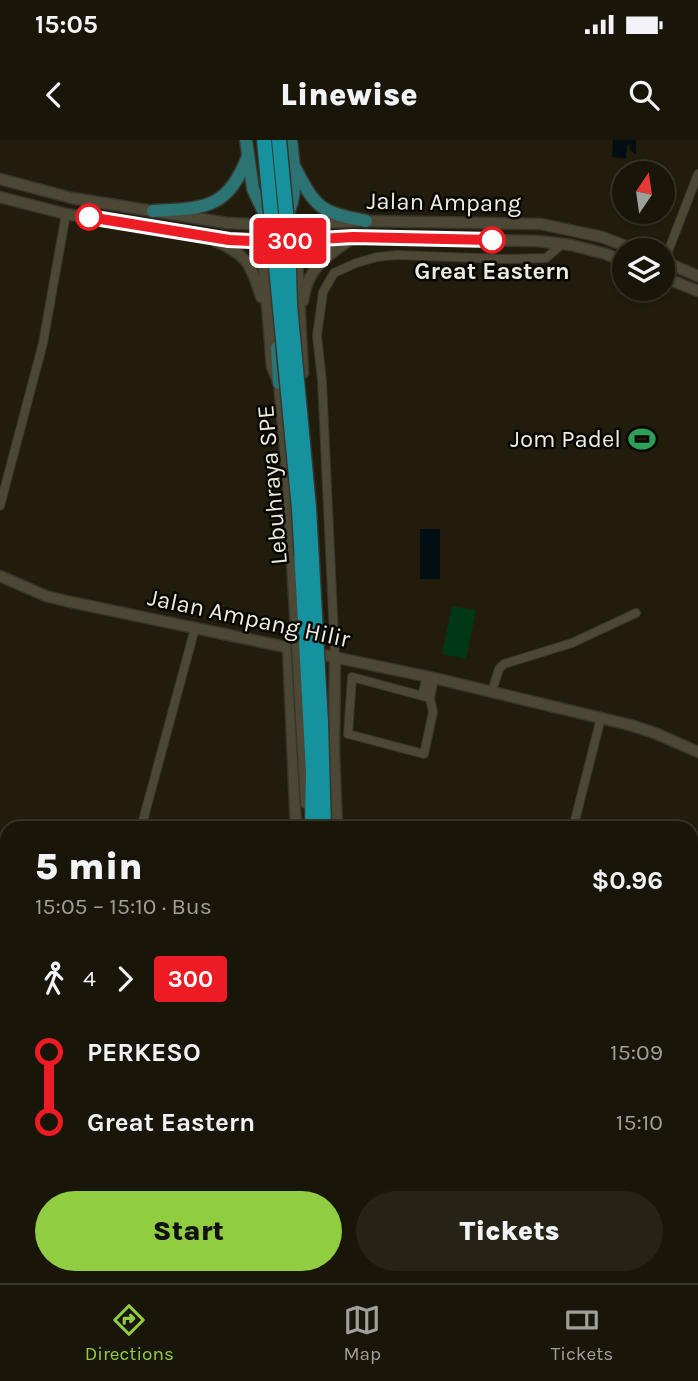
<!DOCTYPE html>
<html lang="en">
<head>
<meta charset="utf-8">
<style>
  :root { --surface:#191508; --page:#262216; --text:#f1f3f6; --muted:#9f9f9c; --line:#373429; --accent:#90cd40 }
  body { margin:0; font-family:Karla,sans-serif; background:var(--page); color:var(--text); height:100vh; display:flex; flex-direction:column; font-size:26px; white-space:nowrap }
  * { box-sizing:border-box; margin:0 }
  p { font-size:23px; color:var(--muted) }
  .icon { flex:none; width:38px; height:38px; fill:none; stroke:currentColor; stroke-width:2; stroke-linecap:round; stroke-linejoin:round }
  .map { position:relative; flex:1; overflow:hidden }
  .drawer { position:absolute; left:0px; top:681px; width:698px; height:464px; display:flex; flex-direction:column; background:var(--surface); border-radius:21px 21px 0 0; box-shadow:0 2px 5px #0004,0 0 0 2px var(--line) }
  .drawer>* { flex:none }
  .badge { padding:0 14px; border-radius:5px; font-size:24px; line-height:46px }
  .needle { width:46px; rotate:13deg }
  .controls { position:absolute; left:612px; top:21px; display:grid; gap:14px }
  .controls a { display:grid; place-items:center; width:63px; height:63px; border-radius:50%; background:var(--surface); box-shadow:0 2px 5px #0004,0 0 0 2px var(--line); font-size:35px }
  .map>.badge { position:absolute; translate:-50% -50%; box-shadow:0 0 0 4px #fff }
  .legs { display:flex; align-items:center; gap:10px; height:77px; padding:0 35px; font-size:23px }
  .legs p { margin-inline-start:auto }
  .headline { display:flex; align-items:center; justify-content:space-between; height:119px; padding:0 35px }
  h1 { font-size:38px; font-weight:800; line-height:52px }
  .button { display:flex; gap:14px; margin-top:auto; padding:14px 35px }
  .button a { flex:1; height:80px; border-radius:42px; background:var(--accent); color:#111; font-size:28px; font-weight:800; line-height:80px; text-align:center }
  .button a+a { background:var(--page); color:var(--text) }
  ul { padding:0 35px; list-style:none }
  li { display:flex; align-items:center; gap:24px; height:70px; font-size:26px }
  li i { display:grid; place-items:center; width:10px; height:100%; margin:0 9px; background:currentColor }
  li i::after { content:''; width:18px; height:18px; margin:-9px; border:5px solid; border-radius:50%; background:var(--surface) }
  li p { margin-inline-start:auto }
  li:first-child i { background:linear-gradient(#0000 50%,currentColor 0) }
  li:last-child i { background:linear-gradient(currentColor 50%,#0000 0) }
  .status { display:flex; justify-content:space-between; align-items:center; height:49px; padding:0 35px; background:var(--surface); direction:ltr }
  .status svg { height:19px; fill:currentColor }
  header { display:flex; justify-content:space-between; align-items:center; height:91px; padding:0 35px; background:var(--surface); font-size:32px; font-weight:800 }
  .menu { display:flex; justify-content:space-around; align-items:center; height:98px; border-top:2px solid var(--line); background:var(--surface); font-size:19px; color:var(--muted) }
  .menu a { display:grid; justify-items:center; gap:4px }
  .menu .current { color:var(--accent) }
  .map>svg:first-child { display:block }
  .green { fill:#003816 }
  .water { fill:#020e11 }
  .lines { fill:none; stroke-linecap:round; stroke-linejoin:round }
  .street-casing { stroke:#38352d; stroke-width:10 }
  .secondary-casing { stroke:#38352d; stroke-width:13 }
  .primary-casing { stroke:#38352d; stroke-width:15 }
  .highway-casing { stroke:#38352d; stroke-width:17 }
  .street { stroke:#4d4835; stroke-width:8 }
  .secondary { stroke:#4d4835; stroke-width:10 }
  .primary { stroke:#2b7473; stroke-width:12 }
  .highway { stroke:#15929d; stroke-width:14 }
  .secondary-bridge-casing { stroke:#38352d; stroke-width:13; stroke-linecap:butt }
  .highway-bridge-casing { stroke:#38352d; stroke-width:17; stroke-linecap:butt }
  .secondary-bridge { stroke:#4d4835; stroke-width:10 }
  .highway-bridge { stroke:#15929d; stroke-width:14 }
  .line-1-casing { stroke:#fff; stroke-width:16 }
  .line-1 { stroke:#ed1b24; stroke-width:10 }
  .stop-1-dot { fill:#fff; stroke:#ed1b24; stroke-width:3.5 }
  .labels { text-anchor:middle; stroke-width:5; stroke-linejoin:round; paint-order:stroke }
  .street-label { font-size:24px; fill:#eeebe0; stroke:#080702 }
  .stop-label { font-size:24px; font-weight:bold; fill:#eeebe0; stroke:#080702 }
  .poi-label { font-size:24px; fill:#eeebe0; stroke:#080702; text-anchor:end }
</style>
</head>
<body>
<div class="status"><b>15:05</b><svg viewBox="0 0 49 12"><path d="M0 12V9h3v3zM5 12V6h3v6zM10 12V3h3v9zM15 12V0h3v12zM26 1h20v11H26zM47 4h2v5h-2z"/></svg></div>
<header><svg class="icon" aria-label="back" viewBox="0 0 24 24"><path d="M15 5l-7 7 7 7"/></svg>Linewise<svg class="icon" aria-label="search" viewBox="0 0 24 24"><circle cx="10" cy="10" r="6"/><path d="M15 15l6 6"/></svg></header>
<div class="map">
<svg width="698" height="1143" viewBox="0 0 698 1143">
  <rect width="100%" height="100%" fill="#211c0b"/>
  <path class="green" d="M452 466 476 470 466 519 442 514Z
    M507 1138H667L666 1143H506Z"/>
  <path class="water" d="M613 0H636V14L631 11 629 4 627 6 626 19 612 17Z
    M420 389H440V439H420Z"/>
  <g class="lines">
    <defs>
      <path id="street" d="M664 122 698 34
        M0 366 43 203 66 74
        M335 517 322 241 317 196 323 152 334 133 356 123 377 117 397 115 505 119 546 118 562 104
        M352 537 430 558 433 572 424 614 348 594Z
        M492 551 499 529 504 524 572 503 636 473
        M422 556 427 536
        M430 558 434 538
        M141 688 195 488
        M573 688 601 578
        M424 1138 438 1143"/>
      <path id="secondary" d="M0 39 72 58 227 83 270 85 366 81 541 84 602 97 636 110
        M0 57 66 74 229 100 270 102 353 98 538 101 571 105 606 114 625 122
        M272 100 263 115 272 227 279 243 288 343 292 421
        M217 102C248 115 252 127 261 157
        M288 105 293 109 297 117 303 233
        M663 121 698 136
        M663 137 698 151
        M303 161C307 127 328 115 353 98
        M0 436 46 456 66 461 434 538 630 585 655 593 698 612
        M288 508 296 688
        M335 517 334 611 337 688
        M230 1143 232 1138"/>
      <path id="primary" d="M246 0 253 49 270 85
        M294 26C316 68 319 72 366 81
        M153 71C205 68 227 70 248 16
        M286 78C299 51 294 29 291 0
        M277 208 279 243"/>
      <path id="highway" d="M201 1143 204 1138
        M216 1143 219 1138"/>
    </defs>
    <use href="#street" class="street-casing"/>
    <use href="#secondary" class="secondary-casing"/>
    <use href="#primary" class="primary-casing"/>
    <use href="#highway" class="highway-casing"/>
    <use href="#street" class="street"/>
    <use href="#secondary" class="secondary"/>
    <use href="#primary" class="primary"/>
    <use href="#highway" class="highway"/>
    <defs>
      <path id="secondary-bridge" d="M292 421 306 664"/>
      <path id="highway-bridge" d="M264 0 299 369 313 632 312 688
        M279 0 288 93 290 165 309 368 321 583 324 688"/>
    </defs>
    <use href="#secondary-bridge" class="secondary-bridge-casing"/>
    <use href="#highway-bridge" class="highway-bridge-casing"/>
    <use href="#secondary-bridge" class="secondary-bridge"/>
    <use href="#highway-bridge" class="highway-bridge"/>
  </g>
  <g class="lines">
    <defs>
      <path id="line-1" d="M89 77 229 100 270 102 353 97 492 100"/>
    </defs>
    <use href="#line-1" class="line-1-casing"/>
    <use href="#line-1" class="line-1"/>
  </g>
  <defs>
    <symbol id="stadium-bare" viewBox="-9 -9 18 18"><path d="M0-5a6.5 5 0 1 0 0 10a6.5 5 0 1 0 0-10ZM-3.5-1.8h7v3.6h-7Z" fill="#2e9e5b" stroke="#080702" stroke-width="2.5" paint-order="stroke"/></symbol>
  </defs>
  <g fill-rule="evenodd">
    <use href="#stadium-bare" x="623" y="280" width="38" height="38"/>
  </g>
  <g class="stop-1-dot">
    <circle cx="89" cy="77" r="12"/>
    <circle cx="492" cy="100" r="12"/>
  </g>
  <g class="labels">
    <g class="street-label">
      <text transform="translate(444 62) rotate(1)" y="8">Jalan Ampang</text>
      <text transform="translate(272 345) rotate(-95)" y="8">Lebuhraya SPE</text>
      <text transform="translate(249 478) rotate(12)" y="8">Jalan Ampang Hilir</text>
    </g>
    <g class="stop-label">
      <text x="492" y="139">Great Eastern</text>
    </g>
    <g class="poi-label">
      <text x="621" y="307">Jom Padel</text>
    </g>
  </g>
</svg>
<div class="controls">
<a><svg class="needle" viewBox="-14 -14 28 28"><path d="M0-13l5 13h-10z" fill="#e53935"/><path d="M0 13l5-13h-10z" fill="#9f9f9c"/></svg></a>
<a><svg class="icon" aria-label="layers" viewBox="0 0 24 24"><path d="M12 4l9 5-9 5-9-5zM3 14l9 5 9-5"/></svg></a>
</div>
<b class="badge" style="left:290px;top:101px;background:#ed1b24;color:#fff">300</b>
<section class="drawer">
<div class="headline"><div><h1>5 min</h1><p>15:05 – 15:10 · Bus</p></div><b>$0.96</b></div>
<div class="legs"><svg class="icon" aria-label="walk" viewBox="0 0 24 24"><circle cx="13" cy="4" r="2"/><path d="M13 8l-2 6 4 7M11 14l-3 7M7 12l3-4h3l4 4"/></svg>4<svg class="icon" aria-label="forward" viewBox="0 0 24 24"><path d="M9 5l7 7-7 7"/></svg><b class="badge" style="background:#ed1b24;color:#fff">300</b></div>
<ul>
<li><i style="color:#ed1b24"></i><b>PERKESO</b><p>15:09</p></li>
<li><i style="color:#ed1b24"></i><b>Great Eastern</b><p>15:10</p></li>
</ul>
<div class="button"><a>Start</a><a>Tickets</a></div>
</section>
</div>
<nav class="menu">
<a class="current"><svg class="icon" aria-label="directions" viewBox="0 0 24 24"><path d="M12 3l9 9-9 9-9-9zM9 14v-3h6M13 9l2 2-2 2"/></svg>Directions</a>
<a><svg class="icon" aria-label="map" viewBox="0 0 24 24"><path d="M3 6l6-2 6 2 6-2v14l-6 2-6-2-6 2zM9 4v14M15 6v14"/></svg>Map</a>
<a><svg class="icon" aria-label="tickets" viewBox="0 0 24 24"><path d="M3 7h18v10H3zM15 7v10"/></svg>Tickets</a>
</nav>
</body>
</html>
